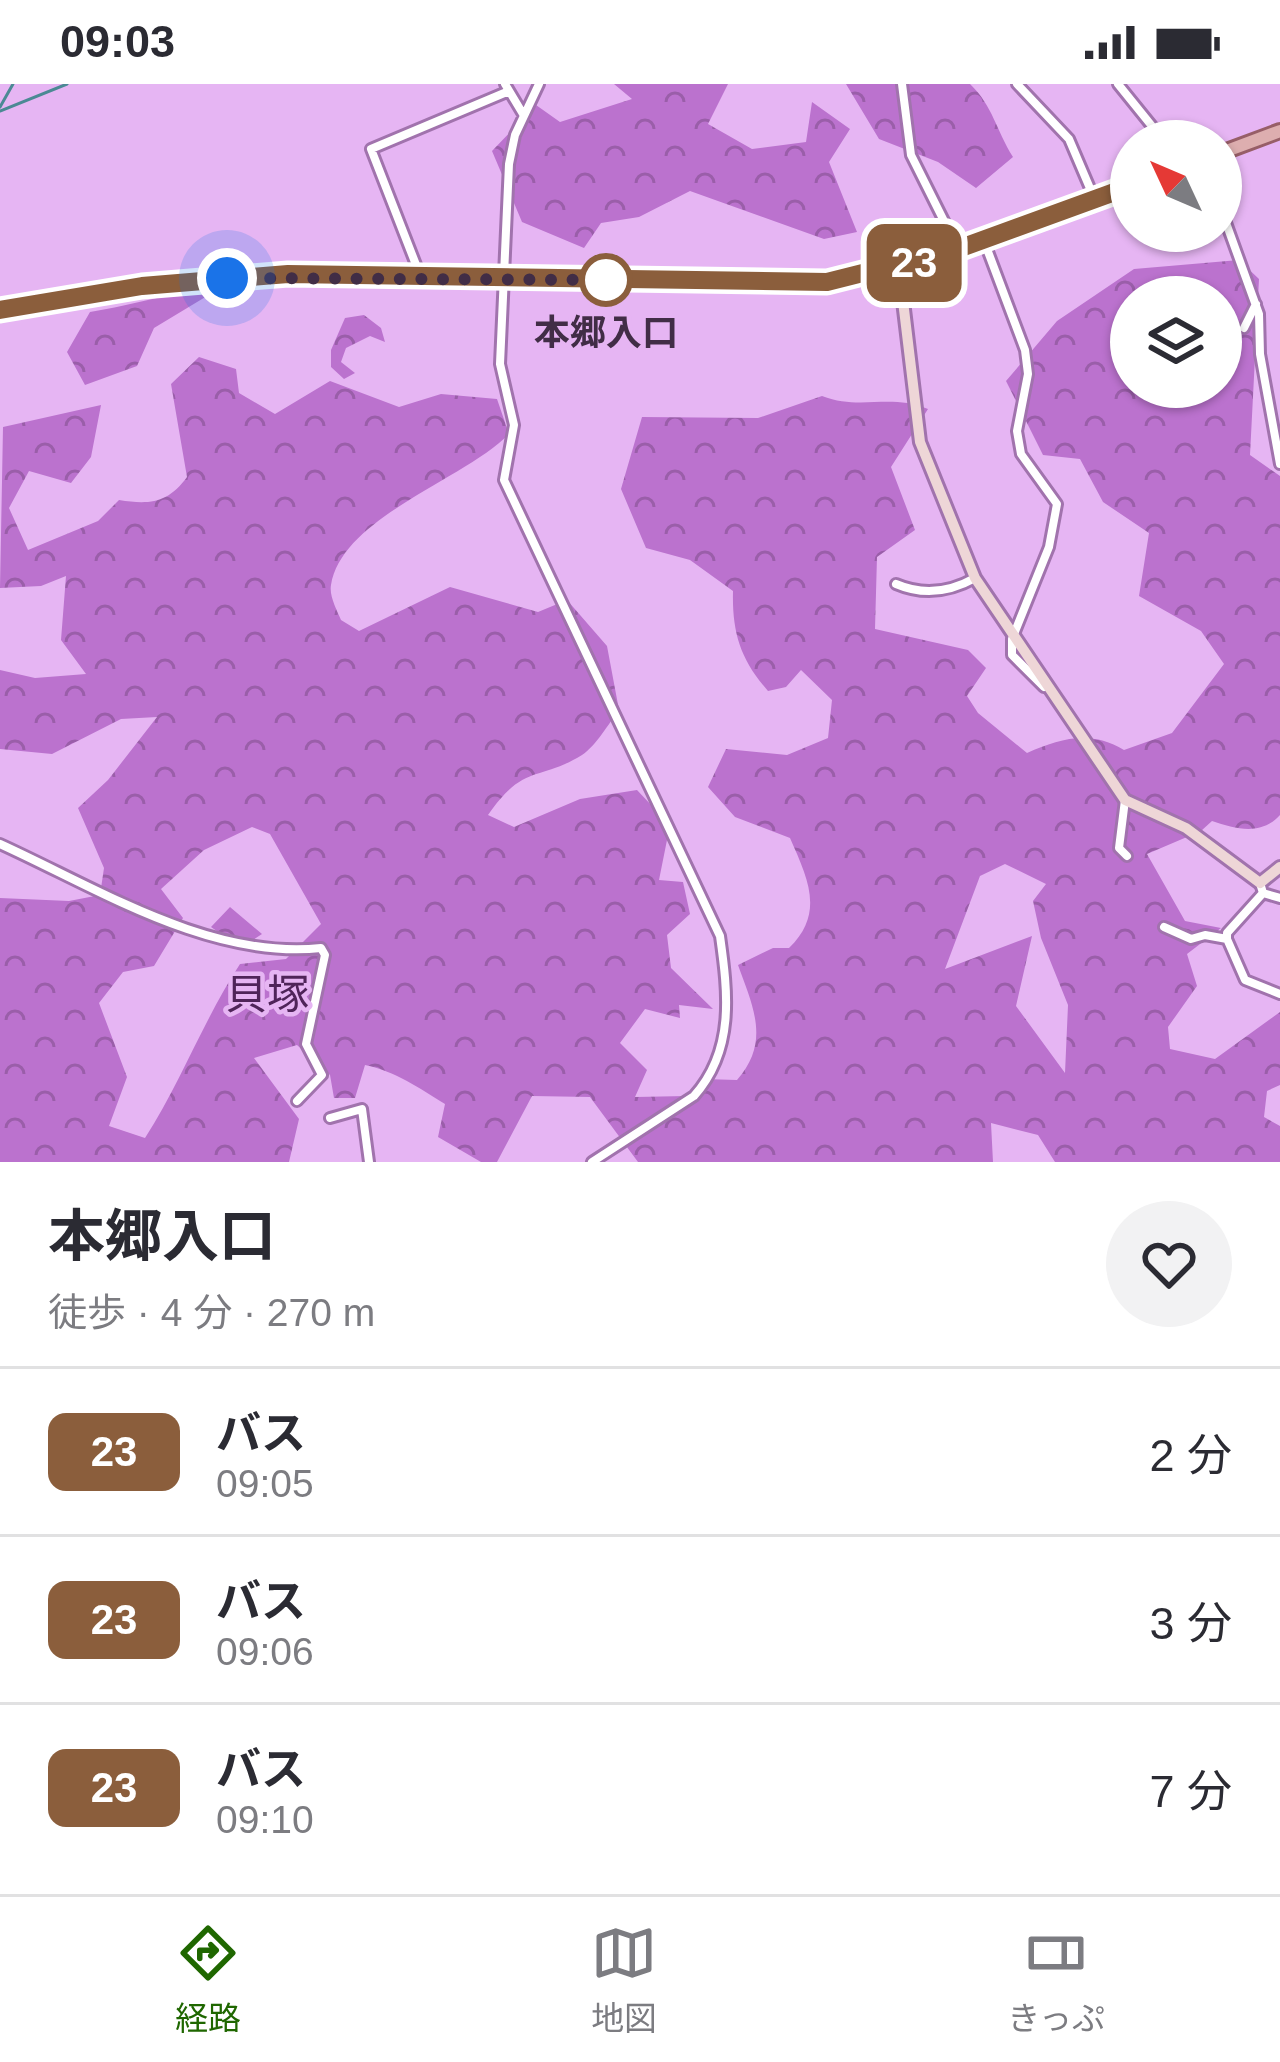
<!DOCTYPE html>
<html lang="ja">
<head>
<meta charset="utf-8">
<style>
  :root { --surface:#fff; --page:#f2f2f3; --text:#2b2b33; --muted:#7c7c81; --line:#e1e1e2; --accent:#1f6700 }
  body { margin:0; font-family:Arial,"Noto Sans JP",sans-serif; background:var(--page); color:var(--text); height:100vh; display:flex; flex-direction:column; font-size:45px; white-space:nowrap }
  * { box-sizing:border-box; margin:0 }
  p { font-size:39px; color:var(--muted) }
  .icon { flex:none; width:66px; height:66px; fill:none; stroke:currentColor; stroke-width:2; stroke-linecap:round; stroke-linejoin:round }
  .map { position:relative; height:1078px; overflow:hidden }
  .sheet { display:flex; flex-direction:column; background:var(--surface); flex:1 }
  .sheet>* { flex:none }
  .badge { padding:0 24px; border-radius:18px; font-size:42px; line-height:78px }
  .needle { width:78px; rotate:314deg }
  .buttons { position:absolute; left:1110px; top:36px; display:grid; gap:24px }
  .buttons a { display:grid; place-items:center; width:132px; height:132px; border-radius:50%; background:var(--surface); box-shadow:0 3px 9px #0004; font-size:60px }
  .you { position:absolute; width:60px; height:60px; margin:-30px; border:9px solid #fff; border-radius:50%; background:#1a73e8; box-shadow:0 0 0 18px #1a73e833 }
  .map>.badge { position:absolute; translate:-50% -50%; box-shadow:0 0 0 6px #fff }
  .round { display:grid; place-items:center; flex:none; width:126px; height:126px; border-radius:63px; background:var(--page) }
  .overview { display:flex; align-items:center; justify-content:space-between; height:204px; padding:0 48px }
  h1 { font-size:57px; font-weight:700; line-height:90px }
  ul { padding:0; list-style:none }
  li { display:flex; align-items:center; gap:36px; height:168px; padding:0 48px; border-top:3px solid var(--line) }
  li div { flex:1 }
  li b { display:block; font-size:45px }
  li em { font-style:normal }
  li .badge { min-width:132px; font-weight:700; text-align:center }
  .status { display:flex; justify-content:space-between; align-items:center; height:84px; padding:0 60px; background:var(--surface); direction:ltr }
  .status svg { height:33px; fill:currentColor }
  .menu { display:flex; justify-content:space-around; align-items:center; height:168px; border-top:3px solid var(--line); background:var(--surface); font-size:33px; color:var(--muted) }
  .menu a { display:grid; justify-items:center; gap:6px }
  .menu .current { color:var(--accent) }
  .map>svg:first-child { display:block }
  .forest { fill:url(#forest-crowns); fill-rule:evenodd }
  .lines { fill:none; stroke-linecap:round; stroke-linejoin:round }
  .stream { stroke:#4b8994; stroke-width:3 }
  .street-casing { stroke:#a173ad; stroke-width:14 }
  .secondary-casing { stroke:#a173ad; stroke-width:16 }
  .primary-casing { stroke:#975e67; stroke-width:18 }
  .street { stroke:#fff; stroke-width:8 }
  .secondary { stroke:#eed6d7; stroke-width:10 }
  .primary { stroke:#ddaeaf; stroke-width:12 }
  .line-casing { stroke:#fff; stroke-width:27 }
  .line { stroke:#8b5e3c; stroke-width:18 }
  .walk { stroke:#412d46; stroke-width:12; stroke-dasharray:0 21.6 }
  .stop-dot { fill:#fff; stroke:#8b5e3c; stroke-width:6 }
  .labels { text-anchor:middle; stroke-width:9; stroke-linejoin:round; paint-order:stroke }
  .stop-label { font-size:36px; font-weight:bold; fill:#412d46; stroke:#e6b5f3 }
  .quarter-label { font-size:42px; fill:#4f2459; stroke:#e6b5f3 }
</style>
</head>
<body>
<div class="status"><b>09:03</b><svg viewBox="0 0 49 12"><path d="M0 12V9h3v3zM5 12V6h3v6zM10 12V3h3v9zM15 12V0h3v12zM26 1h20v11H26zM47 4h2v5h-2z"/></svg></div>
<div class="map">
<svg width="1280" height="1078" viewBox="0 0 1280 1078">
  <defs>
    <pattern id="forest-crowns" width="20" height="18" patternUnits="userSpaceOnUse" patternTransform="scale(3)"><rect width="20" height="18" fill="#bb72ce"/><path d="M2 6a3 3 0 1 1 6 0M12 15a3 3 0 1 1 6 0" fill="none" stroke="#9a5ea9"/></pattern>
  </defs>
  <rect width="100%" height="100%" fill="#e6b5f3"/>
  <path class="forest" d="M614 0H728L708 40 752 65 806 58 812 18 850 45 829 78 857 148 824 155 690 107 639 133 601 139 584 164 522 138 492 67 536 21 560 38 632 15Z
    M846 0H970C993 22 996 46 1013 73L976 104 938 78 879 55Z
    M1239 176 1259 195 1250 371 1280 392V731C1261 752 1236 745 1212 737L1201 747 1147 770 1185 837 1221 844 1187 870 1197 902 1168 943 1170 965 1215 975 1280 928V1001L1267 1007 1264 1033 1280 1042V1078H1055L1038 1051 991 1039 993 1078H638L590 1013 532 1012 497 1078H481L438 1053 445 1020C419 1004 395 987 365 981L355 1014H334L330 991 297 961 254 974 299 1035 289 1078H0V814L69 817 100 811 104 784 78 724 108 696 157 633 121 635 52 670 0 665V586L35 594 86 590 61 556 66 492 41 502 0 504 3 343 101 321 91 373 71 399 29 387 9 424 28 466 98 437 119 416C150 421 168 419 187 393L171 300 199 273 236 285 239 309 275 330 330 297 399 323 441 310 497 315 509 350C464 396 342 433 331 501 329 512 337 526 341 536L359 547 450 503 538 528 567 516 607 562 619 626C609 639 596 662 582 671 538 698 524 679 488 731L514 743 580 715 637 706 670 741 659 796 683 798 690 830 667 851 671 884 713 925 679 921 680 934 645 925 620 959 647 986 635 1013 687 1012 703 995 737 996C770 958 754 925 738 881L773 864H789C825 829 808 795 790 754L735 733 708 703 726 665 787 671 828 654 832 616 801 586 786 603 768 607C740 575 732 548 733 507L690 476 646 464 621 405 642 333 758 334 822 312C861 327 889 309 928 325L891 383 915 446 877 473 875 545 968 566 986 584 967 612 978 629 1027 669C1061 654 1091 646 1124 666L1172 649 1224 580 1201 547 1139 512 1149 449 1103 418 1080 375 1043 371 1006 297 1057 237 1134 185ZM1131 213H1221V303H1131ZM252 743 270 750 321 840 286 875 240 880C203 937 181 998 145 1054L109 1042 127 993 99 919 123 888 154 882 183 834 161 805 204 766ZM1005 780 1046 800 1033 817 1041 854 1068 921 1065 989 1016 922 1032 852 945 885 980 792Z
    M217 206 154 244 137 282 85 301 67 268 90 228C135 221 172 207 217 206Z
    M364 231 381 244 385 258 370 252 346 264 341 278 355 289 344 295 331 283V266L345 234Z
    M230 823 262 850 241 864 211 843Z"/>
  <g class="lines">
    <path class="stream" d="M0 23 13 0
      M0 27 67 0"/>
    <defs>
      <path id="street" d="M505 0 523 30
        M539 0 515 51 509 80 500 280 514 341 504 396 720 852C728 909 735 966 694 1012L592 1078
        M902 0 911 71 958 165
        M1017 0 1069 55 1095 116
        M1118 0 1164 57
        M1221 125 1259 230 1260 270 1280 380
        M984 157 1025 266 1028 290 1017 347 1021 370 1057 420 1049 463 1012 555V571L1044 603
        M420 191 371 65 509 7
        M1244 244 1256 220
        M896 500C924 512 950 508 975 494
        M1125 716 1119 764 1127 772
        M0 760C97 804 210 876 321 864L325 871 306 960 322 991 297 1017
        M1260 799 1263 809 1227 849V855L1245 896 1280 910
        M1263 809 1280 814
        M1164 843 1191 855 1205 851 1227 855
        M330 1034 362 1025 369 1078"/>
      <path id="secondary" d="M899 184 920 358 975 494 1125 716 1186 744 1260 799 1280 783"/>
      <path id="primary" d="M1221 69 1280 47
        M0 226 142 202 288 190 827 198 958 165 1131 102"/>
    </defs>
    <use href="#street" class="street-casing"/>
    <use href="#secondary" class="secondary-casing"/>
    <use href="#primary" class="primary-casing"/>
    <use href="#street" class="street"/>
    <use href="#secondary" class="secondary"/>
    <use href="#primary" class="primary"/>
  </g>
  <g class="lines">
    <defs>
      <path id="line" d="M0 226 142 202 288 190 827 198 958 165 1131 102"/>
    </defs>
    <use href="#line" class="line-casing"/>
    <use href="#line" class="line"/>
    <path class="walk" d="M227 194 606 196"/>
  </g>
  <circle class="stop-dot" cx="606" cy="196" r="24"/>
  <g class="labels">
    <g class="stop-label">
      <text x="606" y="261">本郷入口</text>
    </g>
    <g class="quarter-label">
      <text x="267" y="925">貝塚</text>
    </g>
  </g>
</svg>
<div class="buttons">
<a><svg class="needle" viewBox="-14 -14 28 28"><path d="M0-13l5 13h-10z" fill="#e53935"/><path d="M0 13l5-13h-10z" fill="#7c7c81"/></svg></a>
<a><svg class="icon" aria-label="layers" viewBox="0 0 24 24"><path d="M12 4l9 5-9 5-9-5zM3 14l9 5 9-5"/></svg></a>
</div>
<div class="you" style="left:227px;top:194px"></div>
<b class="badge" style="left:914px;top:179px;background:#8b5e3c;color:#fff">23</b>
</div>
<section class="sheet">
<div class="overview"><div><h1>本郷入口</h1><p>徒歩 · 4 分 · 270 m</p></div><a class="round"><svg class="icon" aria-label="heart" viewBox="0 0 24 24"><path d="M12 20l-8-8c-3-5 5-10 8-4 3-6 11-1 8 4z"/></svg></a></div>
<ul>
<li><span class="badge" style="background:#8b5e3c;color:#fff">23</span><div><b>バス</b><p>09:05</p></div><em>2 分</em></li>
<li><span class="badge" style="background:#8b5e3c;color:#fff">23</span><div><b>バス</b><p>09:06</p></div><em>3 分</em></li>
<li><span class="badge" style="background:#8b5e3c;color:#fff">23</span><div><b>バス</b><p>09:10</p></div><em>7 分</em></li>
</ul>
</section>
<nav class="menu">
<a class="current"><svg class="icon" aria-label="directions" viewBox="0 0 24 24"><path d="M12 3l9 9-9 9-9-9zM9 14v-3h6M13 9l2 2-2 2"/></svg>経路</a>
<a><svg class="icon" aria-label="map" viewBox="0 0 24 24"><path d="M3 6l6-2 6 2 6-2v14l-6 2-6-2-6 2zM9 4v14M15 6v14"/></svg>地図</a>
<a><svg class="icon" aria-label="tickets" viewBox="0 0 24 24"><path d="M3 7h18v10H3zM15 7v10"/></svg>きっぷ</a>
</nav>
</body>
</html>
